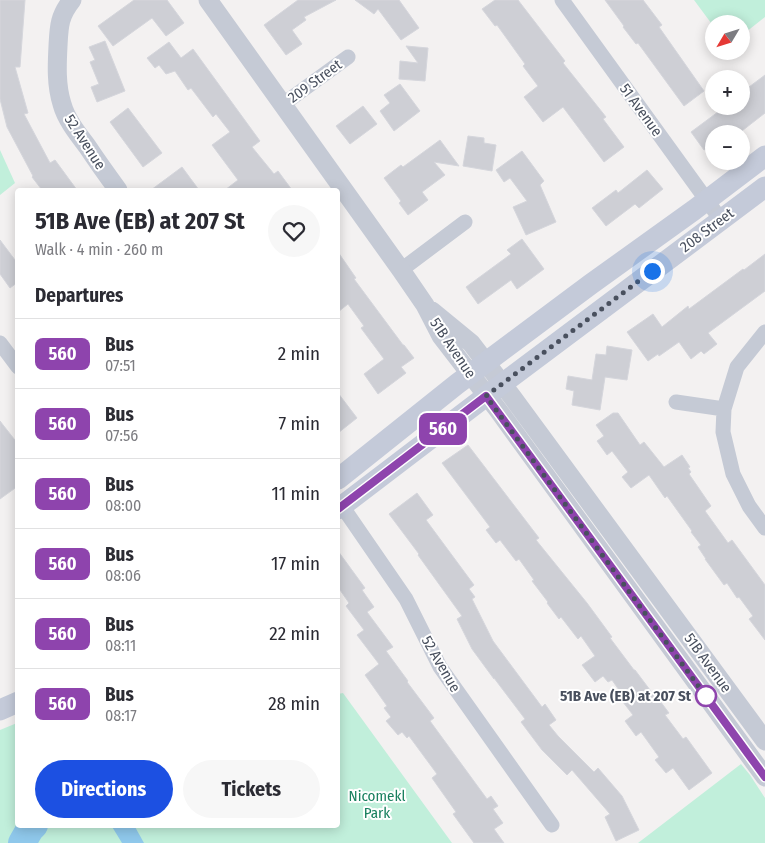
<!DOCTYPE html>
<html lang="en">
<head>
<meta charset="utf-8">
<style>
  :root { --surface:#fff; --page:#f7f7f7; --text:#2b2b33; --muted:#7c7c81; --line:#e1e1e2; --accent:#1c50e2 }
  body { margin:0; font-family:"Fira Sans Condensed",sans-serif; background:var(--page); color:var(--text); height:100vh; display:flex; flex-direction:column; font-size:19px; white-space:nowrap }
  * { box-sizing:border-box; margin:0 }
  p { font-size:16px; color:var(--muted) }
  .icon { flex:none; width:28px; height:28px; fill:none; stroke:currentColor; stroke-width:2; stroke-linecap:round; stroke-linejoin:round }
  .map { position:relative; flex:1; overflow:hidden }
  .side { position:absolute; left:15px; top:188px; width:325px; height:640px; display:flex; flex-direction:column; background:var(--surface); border-radius:5px; box-shadow:0 2px 12px #0003 }
  .side>* { flex:none }
  .badge { padding:0 10px; border-radius:8px; font-size:18px; line-height:32px }
  .needle { width:32px; rotate:232deg }
  .buttons { position:absolute; left:705px; top:15px; display:grid; gap:10px }
  .buttons a { display:grid; place-items:center; width:45px; height:45px; border-radius:50%; background:var(--surface); box-shadow:0 2px 12px #0003; font-size:25px }
  .you { position:absolute; width:25px; height:25px; margin:-12px; border:4px solid #fff; border-radius:50%; background:#1a73e8; box-shadow:0 0 0 8px #1a73e833 }
  .map>.badge { position:absolute; translate:-50% -50%; box-shadow:0 0 0 2px #fff }
  h2 { padding:0 20px; font-size:19px; line-height:45px }
  .round { display:grid; place-items:center; flex:none; width:52px; height:52px; border-radius:26px; background:var(--page) }
  .summary { display:flex; align-items:center; justify-content:space-between; height:85px; padding:0 20px }
  h1 { font-size:24px; font-weight:700; line-height:38px }
  .cta { display:flex; gap:10px; margin-top:auto; padding:10px 20px }
  .cta a { flex:1; height:58px; border-radius:30px; background:var(--accent); color:#fff; font-size:20px; font-weight:700; line-height:58px; text-align:center }
  .cta a+a { background:var(--page); color:var(--text) }
  ul { padding:0; list-style:none }
  li { display:flex; align-items:center; gap:15px; height:70px; padding:0 20px; border-top:1px solid var(--line) }
  li div { flex:1 }
  li b { display:block; font-size:19px }
  li em { font-style:normal }
  li .badge { min-width:55px; font-weight:700; text-align:center }
  .map>svg:first-child { display:block }
  .green { fill:#c1efdb }
  .water { fill:#8fc8eb }
  .lines { fill:none; stroke-linecap:round; stroke-linejoin:round }
  .river { stroke:#8fc8eb; stroke-width:28 }
  .building { fill:#cecfd5; stroke:#d5d6dc }
  .minor { stroke:#c5cad5; stroke-width:15 }
  .tertiary { stroke:#c5cad5; stroke-width:19 }
  .secondary { stroke:#c4cad9; stroke-width:21 }
  .line-casing { stroke:#fff; stroke-width:11 }
  .line { stroke:#8e44ad; stroke-width:8 }
  .walk { stroke:#49505e; stroke-width:5; stroke-dasharray:0 9 }
  .stop-dot { fill:#fff; stroke:#8e44ad; stroke-width:2.5 }
  .labels { text-anchor:middle; stroke-width:4; stroke-linejoin:round; paint-order:stroke }
  .street-label { font-size:15px; fill:#49505e; stroke:#fff }
  .stop-label { font-size:15px; font-weight:bold; fill:#49505e; stroke:#fff; text-anchor:end }
  .park-label { font-size:15px; fill:#19805f; stroke:#fff }
</style>
</head>
<body>
<div class="map">
<svg width="765" height="843" viewBox="0 0 765 843">
  <rect width="100%" height="100%" fill="#f3f1f1"/>
  <path class="green" d="M694 0H765V17L741 36V24H714V27Z
    M0 150 15 183 0 195Z
    M343 693 452 843H0V730L17 723 18 825H338V694Z
    M741 764 750 775 765 798V843H638Z"/>
  <path class="water" d="M111 825H134L144 843H122Z"/>
  <g class="lines">
    <path class="river" d="M22 843 30 829 34 825"/>
  </g>
  <path class="building" d="M0 0H25L20 67H15L28 113 24 114 50 163 55 160 77 190H42L32 177 33 176 7 127 0 99Z
    M134 0H167L184 23 166 36 152 18 113 46 98 26Z
    M298 0H336L304 17 306 20 292 30 302 44 286 55 264 25Z
    M355 0H399L419 28 401 40 378 9 374 14Z
    M495 0H518L565 61 563 63 606 117 603 119 624 147 604 162 563 107 543 122 524 97 538 86 523 66 525 64 497 25 495 26 482 9Z
    M605 0H643L662 25 659 27 704 91 684 106 638 43 636 44 623 27 624 26Z
    M105 41 125 91 97 102 91 87 99 84 90 62 95 60 89 47Z
    M169 42 181 58 193 49 260 141 252 147 274 174 278 171 292 190H225L238 180 212 145 230 132 216 114 213 117 191 88 188 90 175 71 166 74 159 65 155 68 147 58Z
    M406 46 428 48 425 81 399 79 400 61 418 63Z
    M765 75V113L738 134H714V143L704 150 691 132 726 106H741V93Z
    M400 84 420 111 394 131 380 111 390 103 384 95Z
    M363 106 377 124 350 144 336 126Z
    M128 108 162 153 143 167 110 122Z
    M468 136 484 138V143L496 145 492 171 463 166Z
    M440 140 459 166 434 162 445 175 422 192 428 200 408 215 399 203 401 201 384 178 401 165 403 167Z
    M522 151 544 181 540 185 556 222 526 235 513 207 527 201 510 178 504 182 496 170Z
    M182 167 199 190H151Z
    M647 170 663 189 639 208 635 204 606 226 592 208 616 190 618 193Z
    M522 239 544 269 517 289 511 280 478 304 466 287 511 254 507 250Z
    M0 240 18 264V282L10 288 0 274Z
    M338 252 356 278 354 279 403 345H404L414 358 401 367 406 373 378 394 364 374 384 359 361 328 364 326 348 304 338 312Z
    M765 254V291L708 333 717 344 704 354 701 351 691 359 679 342 659 356 658 354 648 361 627 332 653 314 662 327 688 306 689 309 743 269 744 270Z
    M607 346 632 350 627 380 605 377 600 410 572 405 574 391 566 389 568 376 592 380 596 354 606 355Z
    M338 393 357 418 338 433Z
    M613 413H618L640 445 644 442 664 467 682 455 690 467 688 468 691 472 689 474 711 506 705 511 728 543 732 540 765 585V640L749 619 753 616 739 597 737 598 727 583 724 585 705 559H706L698 547 701 545 691 532 692 531 667 496 665 498 649 475 631 488 622 477 628 472 612 451 607 455 597 441 604 436 596 425Z
    M0 421 18 444V486L0 499Z
    M468 445 539 538 536 540 587 603 612 637 610 638 634 670H635L656 698 657 697 669 713 665 715 683 739 686 737 712 773 689 790 673 768 666 773 655 760 659 757 641 732 636 736 625 721 633 715 623 702 626 700 612 680 608 682 603 676 595 682 582 665 595 656 581 636 578 639 561 617 559 619 547 603 548 602 532 581 534 580 519 559 516 561 500 540 496 543 486 530 490 527 442 463Z
    M417 493 433 515 426 520 474 585 469 589 475 597 472 599 493 641 542 707 545 704 556 720 549 725 558 736 594 772 598 768 622 796 639 830 616 841 605 817 610 814 572 770 567 775 542 750 521 722 525 719 494 678V679L472 649 457 619 462 616 418 555 419 554 389 514Z
    M338 551 365 588 362 590 374 607 367 612 393 647 386 651 408 681 407 682 434 718 430 721 487 799 491 796 498 806 493 809 503 823 494 829 504 843H474L453 814 456 812 432 778 437 774 409 736 407 738 402 732 398 735 386 721 391 717 384 708 387 706 365 675 379 664 357 635 364 630 346 606 349 603 338 587Z"/>
  <g class="lines">
    <path class="minor" d="M562 0 721 220
      M282 105 348 57
      M401 270 465 222
      M765 332 737 367 724 409 723 432 733 474 749 506 765 528
      M0 343 18 367
      M676 402 724 409
      M342 506 406 599 440 667 552 825"/>
    <path class="tertiary" d="M72 0C59 16 59 27 58 46 57 65 56 85 62 104 66 119 77 133 87 146 97 161 107 175 118 190
      M208 0 401 270 425 305 441 336 498 410 765 777
      M432 311 471 343 513 398 765 741"/>
    <path class="secondary" d="M338 479 457 384 591 284 694 210 765 156
      M338 509 502 384 765 187
      M0 710 18 702"/>
  </g>
  <g class="lines">
    <defs>
      <path id="line" d="M338 509 486 396 765 777"/>
    </defs>
    <use href="#line" class="line-casing"/>
    <use href="#line" class="line"/>
    <path class="walk" d="M652 271 486 396 707 698 706 696"/>
  </g>
  <circle class="stop-dot" cx="706" cy="696" r="10"/>
  <g class="labels">
    <g class="street-label">
      <text transform="translate(315 81) rotate(-36)" y="5">209 Street</text>
      <text transform="translate(641 110) rotate(54)" y="5">51 Avenue</text>
      <text transform="translate(85 142) rotate(57)" y="5">52 Avenue</text>
      <text transform="translate(707 230) rotate(-37)" y="5">208 Street</text>
      <text transform="translate(453 348) rotate(56)" y="5">51B Avenue</text>
      <text transform="translate(708 663) rotate(54)" y="5">51B Avenue</text>
      <text transform="translate(441 664) rotate(60)" y="5">52 Avenue</text>
    </g>
    <g class="stop-label">
      <text x="691" y="701">51B Ave (EB) at 207 St</text>
    </g>
    <g class="park-label">
      <text x="377" y="801">Nicomekl<tspan x="377" dy="17">Park</tspan></text>
    </g>
  </g>
</svg>
<div class="buttons">
<a><svg class="needle" viewBox="-14 -14 28 28"><path d="M0-13l5 13h-10z" fill="#e53935"/><path d="M0 13l5-13h-10z" fill="#7c7c81"/></svg></a>
<a>+</a>
<a>−</a>
</div>
<div class="you" style="left:652px;top:271px"></div>
<b class="badge" style="left:443px;top:429px;background:#8e44ad;color:#fff">560</b>
<section class="side">
<div class="summary"><div><h1>51B Ave (EB) at 207 St</h1><p>Walk · 4 min · 260 m</p></div><a class="round"><svg class="icon" aria-label="heart" viewBox="0 0 24 24"><path d="M12 20l-8-8c-3-5 5-10 8-4 3-6 11-1 8 4z"/></svg></a></div>
<h2>Departures</h2>
<ul>
<li><span class="badge" style="background:#8e44ad;color:#fff">560</span><div><b>Bus</b><p>07:51</p></div><em>2 min</em></li>
<li><span class="badge" style="background:#8e44ad;color:#fff">560</span><div><b>Bus</b><p>07:56</p></div><em>7 min</em></li>
<li><span class="badge" style="background:#8e44ad;color:#fff">560</span><div><b>Bus</b><p>08:00</p></div><em>11 min</em></li>
<li><span class="badge" style="background:#8e44ad;color:#fff">560</span><div><b>Bus</b><p>08:06</p></div><em>17 min</em></li>
<li><span class="badge" style="background:#8e44ad;color:#fff">560</span><div><b>Bus</b><p>08:11</p></div><em>22 min</em></li>
<li><span class="badge" style="background:#8e44ad;color:#fff">560</span><div><b>Bus</b><p>08:17</p></div><em>28 min</em></li>
</ul>
<div class="cta"><a>Directions</a><a>Tickets</a></div>
</section>
</div>
</body>
</html>
